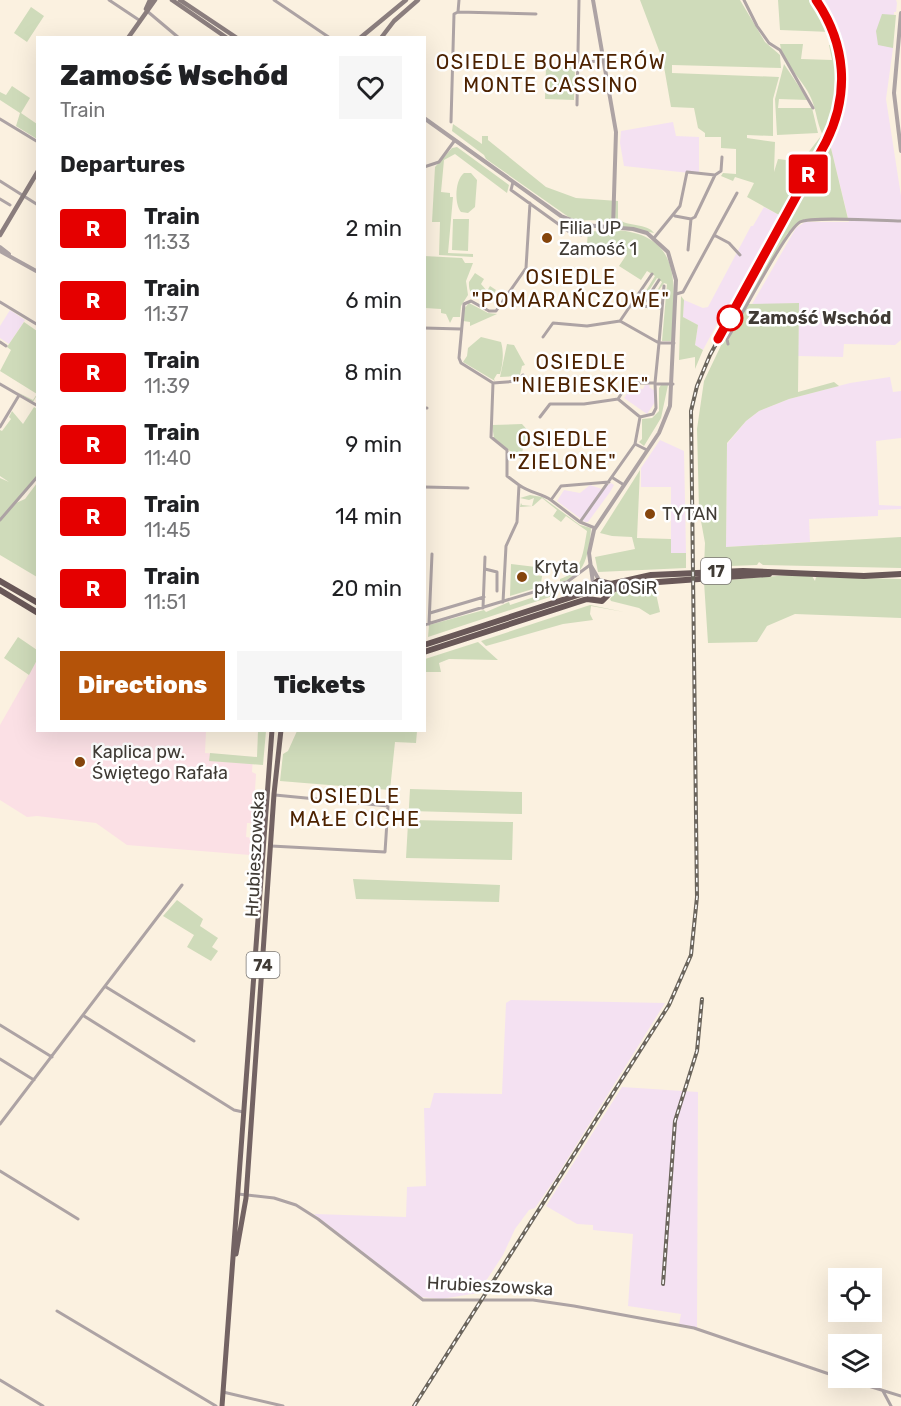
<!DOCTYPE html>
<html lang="en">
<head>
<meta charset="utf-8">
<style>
  :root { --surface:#fff; --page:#f6f6f6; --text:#202124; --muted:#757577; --accent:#b45309 }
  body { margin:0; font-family:Rubik,sans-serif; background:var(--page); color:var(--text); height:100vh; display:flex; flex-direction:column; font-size:22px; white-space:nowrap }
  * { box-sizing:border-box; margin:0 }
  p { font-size:20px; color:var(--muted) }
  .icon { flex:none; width:33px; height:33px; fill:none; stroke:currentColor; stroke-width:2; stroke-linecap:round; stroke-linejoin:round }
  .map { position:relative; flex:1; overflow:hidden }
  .drawer { position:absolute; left:36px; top:36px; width:390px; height:696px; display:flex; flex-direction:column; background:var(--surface); border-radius:0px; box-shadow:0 6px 24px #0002 }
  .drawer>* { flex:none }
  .badge { padding:0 12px; border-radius:4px; font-size:21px; line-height:39px }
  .controls { position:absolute; left:828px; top:1268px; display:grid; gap:12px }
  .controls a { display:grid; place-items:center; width:54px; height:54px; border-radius:0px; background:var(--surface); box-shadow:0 6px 24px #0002; font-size:30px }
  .map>.badge { position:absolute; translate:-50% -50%; box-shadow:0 0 0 3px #fff }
  h2 { padding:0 24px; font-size:22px; line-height:54px }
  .round { display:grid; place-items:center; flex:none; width:63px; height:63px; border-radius:0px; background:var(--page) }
  .head { display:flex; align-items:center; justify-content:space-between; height:102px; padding:0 24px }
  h1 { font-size:28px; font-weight:800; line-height:45px }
  .cta { display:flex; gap:12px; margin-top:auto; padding:12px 24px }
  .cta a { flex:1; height:69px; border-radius:0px; background:var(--accent); color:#fff; font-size:24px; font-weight:800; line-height:69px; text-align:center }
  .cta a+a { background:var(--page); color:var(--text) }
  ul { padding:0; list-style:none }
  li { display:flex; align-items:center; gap:18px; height:72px; padding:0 24px }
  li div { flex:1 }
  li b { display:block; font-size:22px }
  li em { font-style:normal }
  li .badge { min-width:66px; font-weight:700; text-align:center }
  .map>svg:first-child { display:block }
  .industrial { fill:#f4e1f2 }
  .medical { fill:#fbe0e5 }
  .green { fill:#cfdbba }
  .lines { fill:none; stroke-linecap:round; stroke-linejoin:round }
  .minor { stroke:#ada3a4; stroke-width:3 }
  .tertiary { stroke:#ada3a4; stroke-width:4 }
  .secondary { stroke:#8b7e7e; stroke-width:4.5 }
  .primary { stroke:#736363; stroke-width:5 }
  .trunk { stroke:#695858; stroke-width:6 }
  .rail-casing { stroke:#6b655c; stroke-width:4 }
  .rail { stroke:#fff; stroke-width:1.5; stroke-dasharray:4.5; stroke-linecap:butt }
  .line-casing { stroke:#fff; stroke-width:14 }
  .line { stroke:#e50000; stroke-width:9 }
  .poi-dot { fill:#85450c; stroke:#fff; stroke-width:2 }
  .stop-dot { fill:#fff; stroke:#e50000; stroke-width:3 }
  .labels { text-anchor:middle; stroke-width:5; stroke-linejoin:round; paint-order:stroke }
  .shield { fill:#fff; stroke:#797672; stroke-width:1.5 }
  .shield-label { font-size:16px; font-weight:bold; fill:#403b35 }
  .poi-label { font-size:18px; fill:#403b35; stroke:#fff; text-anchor:start }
  .stop-label { font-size:18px; font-weight:bold; fill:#403b35; stroke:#fff; text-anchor:start }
  .street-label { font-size:18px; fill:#403b35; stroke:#fff }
  .neighbourhood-label { font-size:20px; letter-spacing:1.5px; fill:#4d2200; stroke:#fff }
</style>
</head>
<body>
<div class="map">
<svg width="901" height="1406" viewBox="0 0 901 1406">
  <rect width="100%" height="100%" fill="#fbf1e0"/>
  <path class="industrial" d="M822 0H896L897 3 896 12H894L893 48 886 99 901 196V340L895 345 844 344 843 357 798 356 799 303 751 306 796 228 805 222H849L830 144 845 105V60L835 23Z
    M673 122 676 136 699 137V174L624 166 620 143 621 131Z
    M764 207 781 216 730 309 726 307 703 350 695 345 698 325 683 317 684 300 703 308 708 307 751 226H753Z
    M10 310 25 320 9 344 0 338V326Z
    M890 377 893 392 901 391V438L876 441 879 505 901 506V509L878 510V516L809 519 810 542 726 547 727 444 746 421 759 411 789 399 850 383Z
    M645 385H650L649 387 655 391V402L647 414 624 398 631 388 643 389Z
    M660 440 684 451 686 553H671V487H641V468Z
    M611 483 614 485 610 492 588 522H585L557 501 564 490 580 493 590 485 602 489Z
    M511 1000 665 1003 555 1179 535 1208 529 1210 515 1229 503 1255 478 1293 441 1299 421 1297 314 1214 406 1217 407 1187 426 1186 424 1108H430L434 1093 502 1094 506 1003Z
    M622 1087 698 1092 697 1328 679 1324 681 1314 628 1306 633 1234 593 1230V1225L577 1224 546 1206Z"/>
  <path class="medical" d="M37 660 38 730 206 731 205 753 253 757 252 772 256 774 253 823H247L246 837 252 838 250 855 127 845 96 823 37 816 27 817 0 800V725Z"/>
  <path class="green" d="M640 0H740L765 42 780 55 781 68 672 65V73L779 77 773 99V136L747 135V138L775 142 774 172 778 159 794 161 798 153 807 154 821 136 822 139 781 216 747 197 754 183 735 177 733 181 721 176 723 173 736 174V149L721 148V137H705V133L698 128 694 108 671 107 663 61Z
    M778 0H811L831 32 780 30Z
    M31 7 44 16 27 42 14 33Z
    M882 14 896 15 893 48 878 45 876 31Z
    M780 44H803L801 59 832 60 829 45H836C843 77 840 109 825 139 817 127 817 111 811 98 803 79 783 65 780 44Z
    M784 64 808 100 779 99 778 108H812L818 133 777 135 775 99Z
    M546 67H575L574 100 545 99Z
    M12 86 30 98 21 113 37 124V139L16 126 20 113 0 100V92L6 95Z
    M453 124 482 144V136H488V140L546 187 576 198 618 201V219C628 227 647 223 654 233L621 226 616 222 615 217 604 222C592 218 582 223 570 218L486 159 484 155 452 131Z
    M830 144 848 219H805L787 234 748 304 799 303 798 392 834 382 839 386 789 399 759 411 746 421 727 443 726 547 901 537V568L763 565 759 562 757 565 704 567 705 543 699 510 697 429 704 381 726 335Z
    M457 147 509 185 507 193 455 154 444 160 441 192 450 193V197H453L448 253 473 254V257L439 255 440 222H432L435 167 452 148Z
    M464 173H471L477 180 475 207 468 213 461 212C454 203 455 180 464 173Z
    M453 219H469L468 251 452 250Z
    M616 230C685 235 674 288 672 341H662L667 284 664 283 652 300 662 282 657 278 641 303 638 304 655 276 647 271 641 280 619 266 627 254 616 247 587 244 588 231 616 232Z
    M424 256 462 258 465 263H473L466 281 468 295 461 306 460 317H453L450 323 446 314 441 313V309L425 308Z
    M475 273 484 279 481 284 487 291 490 286 496 290 489 301C479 295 468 299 469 282Z
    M681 296 684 300 683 317 698 325 695 345 703 350 695 369V357L679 360Z
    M469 303 488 313 497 314 470 326V322L463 321 464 309Z
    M24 322 37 331V395L33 402 17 392 33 400 37 394 0 371 11 350 7 347Z
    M481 337 501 342C504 352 503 364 500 374H497L494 379 495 381 463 362 467 356 468 348Z
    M507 344 514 345 525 365 522 366 519 379 517 380 516 376 500 377Z
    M661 385H668L661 418 644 446 639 442 642 439V419L652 418 659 411V388Z
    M34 407 37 409V479L16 503 25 499 37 483V577L0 555V478L9 482 0 476V430L2 431 11 419 9 417 12 411 23 424Z
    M522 424 530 433 524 442 521 460 494 438 492 425Z
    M640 470 637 538 671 539V553H686V568L598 572 595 557 635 549 632 537 612 536 600 533Z
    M530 495 542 497 580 525 591 528C590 549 585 580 560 582V579C583 572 583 552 587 531L566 516 561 522 553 516 557 510 542 498 533 506 520 507 521 503 522 505 532 506 534 498 529 500 520 498Z
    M511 564 536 567 535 575 542 576 541 583 548 581 549 584 510 596Z
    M789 575 812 576 815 581 816 577 901 579V618L795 614 767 626 757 642 708 643 704 582Z
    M654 584 660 612 650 615 639 608 611 601 610 599 617 590Z
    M552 589 556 595 428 637 429 625 484 610 486 612 509 602 510 605 552 591Z
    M590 605 624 612 591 606 590 614 593 620 563 624 486 646 481 641Z
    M18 637 37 650V660L29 675 4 658Z
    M478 642 498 660 449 659 439 663 441 672H425V659Z
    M258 731H266L263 765 209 761 210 753 257 757Z
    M297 731V730L417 731 416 743 395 742 390 790 280 781 283 754 288 751Z
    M410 789 522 792V814L410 811V820L513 822 512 860 406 858Z
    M353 879 500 885 499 902 356 899Z
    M177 900 203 919 200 926 218 938 212 947 218 951 211 961 187 947 194 935 163 916Z"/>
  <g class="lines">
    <path class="minor" d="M109 0 139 20
      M274 0 330 38
      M744 0 757 26 769 43 780 50 813 108
      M147 11 179 38
      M458 12 536 14
      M578 62 604 61
      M577 105 579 0
      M0 119 38 142
      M451 122 454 14 458 12 459 0
      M424 167 439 162 455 140
      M0 181 38 205
      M513 182 511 190 568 231 581 235 586 225
      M0 199 10 205
      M675 216 691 219 695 217 715 175 721 171 722 157
      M714 235 729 243 740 255
      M654 238 680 206 687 172 715 175
      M688 250 691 219
      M664 286 659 343H674
      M676 294 683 292 737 193
      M0 302 38 325
      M631 305 662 308
      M642 306 659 280
      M620 321 652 274
      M424 328 461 329
      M543 337 553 323 587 326 620 321 659 343 655 383H628L618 399
      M0 342 6 346
      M728 344 727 339C741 318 785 231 800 222 812 216 883 221 901 221
      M523 375 518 381 493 383 461 363 459 358 464 304 471 301 489 311H496L526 268 530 203
      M493 383 491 437 507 450V476L519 485 517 522 506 546 503 602
      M0 384 38 406
      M657 384H673
      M424 408H427
      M540 417 550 404H584L618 399 640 417 653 414 656 408 655 383
      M0 427 18 397
      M635 444 647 450
      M613 478 624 485
      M519 485C530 493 541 493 551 500L561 486 609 482
      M424 487 468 488
      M551 500 580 522 635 444 640 417
      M0 520 38 476
      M580 522 595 528
      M485 569 497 572V591
      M483 608 485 557
      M430 613 484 597
      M429 624 432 554
      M424 625 567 582 590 565
      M271 846 385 852 388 806 275 795
      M106 987 194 1041
      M84 1016 234 1110 243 1112
      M0 1025 52 1057
      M0 1059 34 1080
      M0 1124 182 885
      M0 1171 78 1219
      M238 1194 274 1198 296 1205 318 1219 423 1300H533L574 1306 694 1328 838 1377
      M57 1311 216 1406
      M839 1377 901 1396
      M0 1380 43 1406
      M883 1391 891 1406
      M223 1392 283 1406"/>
    <path class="tertiary" d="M593 0 616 132 613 227
      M901 13 894 93 901 151
      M424 118 561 216 584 225 633 229 647 233 668 252 676 280 670 406 659 433 594 530 589 553 593 583
      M0 247 9 254
      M0 251 38 272
      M591 566 599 580"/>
    <path class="secondary" d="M172 0 227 38
      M180 0 237 38
      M146 9 150 0
      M128 38 155 0
      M360 38 406 0
      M381 38 394 21 418 0
      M0 235 38 171"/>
    <path class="primary" d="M236 1254 246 1198 274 794 281 730
      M222 1406 272 730"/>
    <path class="trunk" d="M0 581 38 603
      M0 590 38 613
      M424 645 581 594 598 581 611 584 651 575 743 571 864 576 901 574
      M424 652 587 599 602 601 614 589 631 584 769 574"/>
    <defs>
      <path id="rail" d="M663 1284 675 1121 697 1051 702 999
        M414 1406 669 1005 691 955 697 897 691 411 697 386 710 355 826 142C850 94 846 44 816 0"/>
    </defs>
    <use href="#rail" class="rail-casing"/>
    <use href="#rail" class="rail"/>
  </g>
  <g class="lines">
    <defs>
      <path id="line" d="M718 339 826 142C850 94 846 44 816 0"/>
    </defs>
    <use href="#line" class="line-casing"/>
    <use href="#line" class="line"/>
  </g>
  <g class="poi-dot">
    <circle cx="547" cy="238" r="6"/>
    <circle cx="650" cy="514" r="6"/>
    <circle cx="522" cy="577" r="6"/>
    <circle cx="80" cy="762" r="6"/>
  </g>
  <circle class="stop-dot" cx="730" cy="318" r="12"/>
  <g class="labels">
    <g class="shield">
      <rect x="701" y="558" width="30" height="26" rx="4.5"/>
      <rect x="246.5" y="952" width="33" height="26" rx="4.5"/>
    </g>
    <g class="shield-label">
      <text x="716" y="577">17</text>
      <text x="263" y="971">74</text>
    </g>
    <g class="poi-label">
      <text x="559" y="234">Filia UP<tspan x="559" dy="21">Zamość 1</tspan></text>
      <text x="662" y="520">TYTAN</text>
      <text x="534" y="573">Kryta<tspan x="534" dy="21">pływalnia OSiR</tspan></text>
      <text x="92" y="758">Kaplica pw.<tspan x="92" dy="21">Świętego Rafała</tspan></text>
    </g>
    <g class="stop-label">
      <text x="748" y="324">Zamość Wschód</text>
    </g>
    <g class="street-label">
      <text transform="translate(255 854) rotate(-87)" y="6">Hrubieszowska</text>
      <text transform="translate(490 1286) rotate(3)" y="6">Hrubieszowska</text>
    </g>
    <g class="neighbourhood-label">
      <text x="551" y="69">OSIEDLE BOHATERÓW<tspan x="551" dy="23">MONTE CASSINO</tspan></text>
      <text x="571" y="284">OSIEDLE<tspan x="571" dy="23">"POMARAŃCZOWE"</tspan></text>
      <text x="581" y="369">OSIEDLE<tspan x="581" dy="23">"NIEBIESKIE"</tspan></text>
      <text x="563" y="446">OSIEDLE<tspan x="563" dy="23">"ZIELONE"</tspan></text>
      <text x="355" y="803">OSIEDLE<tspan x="355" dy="23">MAŁE CICHE</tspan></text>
    </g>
  </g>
</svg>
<div class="controls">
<a><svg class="icon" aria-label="locate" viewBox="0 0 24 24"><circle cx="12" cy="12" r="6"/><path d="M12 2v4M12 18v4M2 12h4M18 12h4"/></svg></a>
<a><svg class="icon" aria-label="layers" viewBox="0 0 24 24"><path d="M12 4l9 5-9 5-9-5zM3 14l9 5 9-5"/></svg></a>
</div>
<b class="badge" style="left:808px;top:174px;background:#e50000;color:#fff">R</b>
<section class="drawer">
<div class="head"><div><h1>Zamość Wschód</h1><p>Train</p></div><a class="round"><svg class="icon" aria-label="heart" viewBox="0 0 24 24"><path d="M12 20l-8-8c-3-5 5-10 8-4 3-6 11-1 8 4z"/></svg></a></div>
<h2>Departures</h2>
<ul>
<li><span class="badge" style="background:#e50000;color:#fff">R</span><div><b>Train</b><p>11:33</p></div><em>2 min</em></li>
<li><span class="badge" style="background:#e50000;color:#fff">R</span><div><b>Train</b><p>11:37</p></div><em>6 min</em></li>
<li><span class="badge" style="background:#e50000;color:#fff">R</span><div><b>Train</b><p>11:39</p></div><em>8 min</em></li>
<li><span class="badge" style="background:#e50000;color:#fff">R</span><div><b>Train</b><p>11:40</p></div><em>9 min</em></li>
<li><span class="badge" style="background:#e50000;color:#fff">R</span><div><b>Train</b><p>11:45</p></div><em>14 min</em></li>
<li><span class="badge" style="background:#e50000;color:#fff">R</span><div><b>Train</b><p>11:51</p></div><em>20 min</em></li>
</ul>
<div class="cta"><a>Directions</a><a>Tickets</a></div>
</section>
</div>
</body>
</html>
